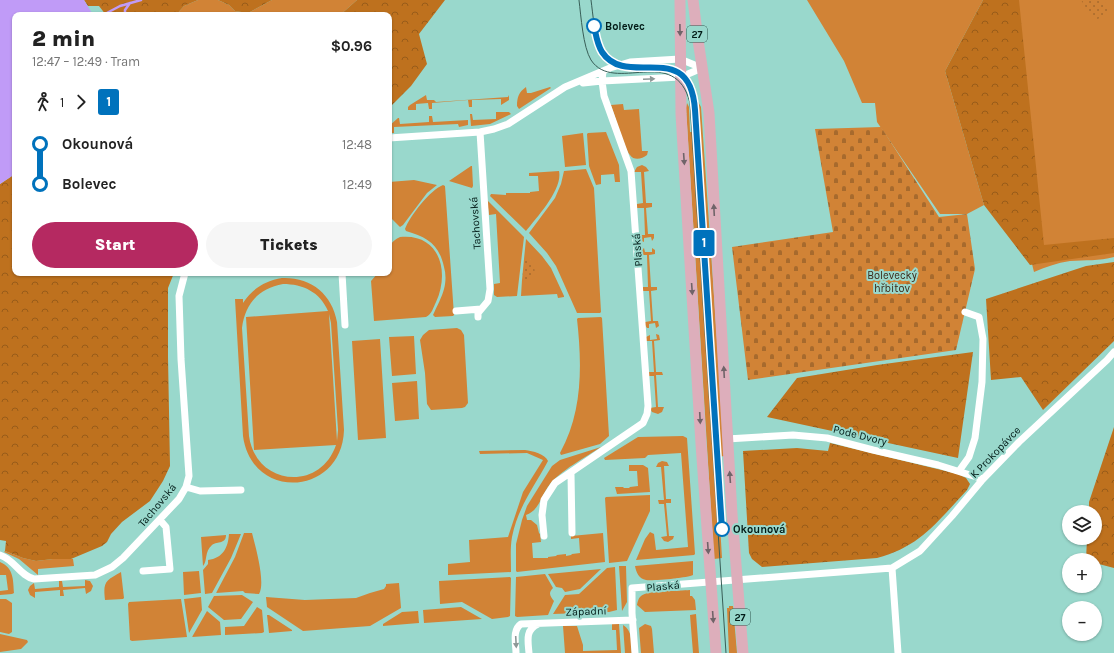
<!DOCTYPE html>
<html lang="en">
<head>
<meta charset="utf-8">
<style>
  :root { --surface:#fff; --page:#f6f6f6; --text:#222; --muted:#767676; --accent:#b52961 }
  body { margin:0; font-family:Karla,sans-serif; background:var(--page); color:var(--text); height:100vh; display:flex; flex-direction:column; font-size:15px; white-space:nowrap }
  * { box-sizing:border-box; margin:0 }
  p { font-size:13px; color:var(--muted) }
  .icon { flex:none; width:22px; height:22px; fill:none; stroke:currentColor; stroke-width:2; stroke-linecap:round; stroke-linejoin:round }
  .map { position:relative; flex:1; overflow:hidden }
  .drawer { position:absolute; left:12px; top:12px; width:380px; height:264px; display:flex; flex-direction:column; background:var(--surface); border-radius:8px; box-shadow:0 1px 3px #0004 }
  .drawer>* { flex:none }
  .badge { padding:0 8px; border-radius:3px; font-size:14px; line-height:26px }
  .fabs { position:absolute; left:1062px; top:505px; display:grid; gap:8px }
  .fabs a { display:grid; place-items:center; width:40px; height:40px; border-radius:50%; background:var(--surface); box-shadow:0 1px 3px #0004; font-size:20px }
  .map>.badge { position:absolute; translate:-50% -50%; box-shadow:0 0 0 2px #fff }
  .legs { display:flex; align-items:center; gap:6px; height:44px; padding:0 20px; font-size:13px }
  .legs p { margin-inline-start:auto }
  .summary { display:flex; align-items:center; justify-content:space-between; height:68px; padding:0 20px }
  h1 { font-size:22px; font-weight:800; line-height:30px }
  .primary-button { display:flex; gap:8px; margin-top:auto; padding:8px 20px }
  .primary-button a { flex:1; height:46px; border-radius:24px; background:var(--accent); color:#fff; font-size:16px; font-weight:800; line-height:46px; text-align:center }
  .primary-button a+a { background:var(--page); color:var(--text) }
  ul { padding:0 20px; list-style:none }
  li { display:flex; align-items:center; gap:14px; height:40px; font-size:15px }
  li i { display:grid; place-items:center; width:6px; height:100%; margin:0 5px; background:currentColor }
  li i::after { content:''; width:10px; height:10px; margin:-5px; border:3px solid; border-radius:50%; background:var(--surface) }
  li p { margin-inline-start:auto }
  li:first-child i { background:linear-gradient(#0000 50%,currentColor 0) }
  li:last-child i { background:linear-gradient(currentColor 50%,#0000 0) }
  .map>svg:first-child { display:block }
  .grass { fill:#d18336; fill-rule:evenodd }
  .forest { fill:url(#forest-crowns) }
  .cemetery { fill:url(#cemetery-stones) }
  .park { fill:url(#park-dots) }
  .water { fill:#c09bf7 }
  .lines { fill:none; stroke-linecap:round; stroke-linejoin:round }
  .stream { stroke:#c09bf7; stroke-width:2.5 }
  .minor { stroke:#fff; stroke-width:7 }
  .primary { stroke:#ddaebb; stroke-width:11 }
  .tram { stroke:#385e57; stroke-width:1 }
  .oneway { fill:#706469 }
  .oneway2 { fill:#8d9897 }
  .line-1-casing { stroke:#fff; stroke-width:9 }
  .line-1 { stroke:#0072bc; stroke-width:6 }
  .stop-1-dot { fill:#fff; stroke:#0072bc; stroke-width:2 }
  .labels { text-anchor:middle; stroke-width:4; stroke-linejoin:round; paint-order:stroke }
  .shield { fill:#99d8cc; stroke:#2f544d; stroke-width:1 }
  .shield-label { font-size:10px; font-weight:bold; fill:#021b17 }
  .stop-label { font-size:11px; font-weight:bold; fill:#021b17; stroke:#99d8cc; text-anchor:start }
  .street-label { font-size:11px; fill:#021b17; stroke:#99d8cc }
  .park-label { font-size:11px; fill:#3c2919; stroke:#99d8cc }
</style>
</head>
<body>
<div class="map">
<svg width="1114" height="653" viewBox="0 0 1114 653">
  <defs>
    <pattern id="forest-crowns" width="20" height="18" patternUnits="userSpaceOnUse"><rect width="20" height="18" fill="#be711e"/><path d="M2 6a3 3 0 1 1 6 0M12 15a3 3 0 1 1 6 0" fill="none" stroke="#985c19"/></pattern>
    <pattern id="cemetery-stones" width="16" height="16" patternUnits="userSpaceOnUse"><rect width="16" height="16" fill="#d18336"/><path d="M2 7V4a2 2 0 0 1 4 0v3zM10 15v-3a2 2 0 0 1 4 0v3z" fill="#a76a2d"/></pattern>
    <pattern id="park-dots" width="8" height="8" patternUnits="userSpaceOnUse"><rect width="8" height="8" fill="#d18336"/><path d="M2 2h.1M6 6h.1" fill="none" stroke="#a76a2d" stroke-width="1.8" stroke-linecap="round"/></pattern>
  </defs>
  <rect width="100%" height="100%" fill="#99d8cc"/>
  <path class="grass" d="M198 0H218L229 5 235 11 248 13 272 0H357L340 15H176L184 6Z
    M807 0H983L945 71 984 205 967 214H940L877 122 875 103H862L844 61Z
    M1016 0H1114V257C1099 261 1085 260 1070 261 1057 263 1045 267 1034 272L1022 224Z
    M526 87 527 93H531L550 87 551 88 519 109 517 106C517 97 519 92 526 87Z
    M426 95 427 100H434L436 102 508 97 509 95V100L501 105V99L472 100V107H469L468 100 432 103V109H429L428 103 416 104V110H408V107L410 105Z
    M696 98 701 107 725 456 716 457 722 558 714 559 686 108 687 103 689 107 690 132H700Z
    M623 104 624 110 639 109 642 151H648L647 155C642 159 634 161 630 155 624 148 615 116 611 105Z
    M496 112H509L511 114 490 124 471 126 470 114H472L473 120 496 119Z
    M429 116H432L433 122 468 120V125L459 127 458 124 394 127V133H389V126L398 118H399L400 124 429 122Z
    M606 132 619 165 620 182H615L614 174 601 175V184L596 185 589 166 587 134 588 133Z
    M583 133 586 165 565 167 562 136Z
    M642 165 646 167 649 171 644 172 646 203H652V207L646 208 648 234H654V238L652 241 651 237 644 238V242L640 240 639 235H645L644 208H637V204L643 203 641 172H634L637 167Z
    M471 166H472L473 186 472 188 449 181Z
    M586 169 594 188 601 312 600 313H577L556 266 547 253 529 233 555 198 561 184 564 171Z
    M559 171C563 189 537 217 526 231L490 196 491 194 506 195V193H530V192L539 191 538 176H529V173Z
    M414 180 437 185 427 193 403 225 400 227 389 216V182Z
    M443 185 445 186 454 315 453 316 435 317 433 315C437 306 442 297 444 289 446 281 446 274 444 267 439 244 427 237 406 231L405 229C410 216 430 190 443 185Z
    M487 200 524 237 517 296 497 297 494 295V284L500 283 496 214 489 215Z
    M400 237C440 233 450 272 436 302 433 308 432 314 426 317L374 321 371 281 378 273H389C389 257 384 244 400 237Z
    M526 239 542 256 551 268 564 296V297L558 298 557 294 521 296 522 280H525L531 260 524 259Z
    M644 248 645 252H652V248L655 250V254L649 255 651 287H657V290L651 291 653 321H658L659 326 656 328 655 323 649 324V328H647L645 325V322L651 321 649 291H643V287H648L647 255H640L641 251Z
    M282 278C311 277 332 294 337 322L344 430C342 496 252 502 243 436L235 299H243V303C253 288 265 281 282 278ZM283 284C303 284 320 292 328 311L246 317 254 450 336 445C320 492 256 486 249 436L242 328C245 304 259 288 283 284ZM329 314 331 323 338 430 337 441Z
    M601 317 602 318 609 436 600 444 561 455 560 453C583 412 582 364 577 319L578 318Z
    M457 328 461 330 464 335 468 403 465 407 462 408 431 410 427 404 425 373 420 340 423 335 429 330Z
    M656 334 659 335 660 340 654 341 656 372H662L663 375H656L658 407H664L662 412 658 414 652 412 650 408 656 407 654 376H648V372H654L652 341H646V337L650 335V340L657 339Z
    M414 336 416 374 392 376 389 337Z
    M380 339 386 438 358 440 352 341Z
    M417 381 419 419 395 421 392 383Z
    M683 436 687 438 695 554 694 555 636 560 645 539 650 532 654 534 656 550 688 547 681 453 648 455 645 458 605 460 604 458 638 437Z
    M601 447C587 456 559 472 550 484 541 495 540 510 526 515L527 520H531L537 525 539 533 540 534 541 542 532 543 533 558H548V557L556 556 557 555 566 554V556L571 555 572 554 580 553 579 538 571 539V536L603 533 605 562 517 572 516 571V544L522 520 527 506 552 466 560 460Z
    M525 450C533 451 545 454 548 461 534 487 518 507 512 537 510 548 511 560 511 572L448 575V564L470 562 469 540 508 537 523 492 543 460 527 453 480 454 479 451Z
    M662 461 667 462 669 466H664L666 499H671V503H666L669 536H674L673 539 668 542 664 541 661 537 667 536 664 504H659L658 500H664L661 467H656L658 463Z
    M629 465H643L648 468 650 492 617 494 615 487H623L624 488H629L630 487 638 486 637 471H629Z
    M650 495V511L627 561 609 563 605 498 606 497Z
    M244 533H252C255 545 266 583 259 594L245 593 243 591 216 593 235 557Z
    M229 534H241L231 558 212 593 205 594 203 570 208 564V560C223 558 228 548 229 534Z
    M226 535C226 544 218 541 212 545 204 552 208 560 203 566L201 537Z
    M5 551 23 558 36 561 53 559H73L74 566 38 569V575L19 559 4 552Z
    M693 561V575C687 578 653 581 646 580 639 579 636 572 635 566Z
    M0 562C14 568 13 580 14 593L12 594 0 595V591L8 590 6 575H0Z
    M619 566H626L627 602 622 611Z
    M615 567 617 610 609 612 553 614 565 595 579 594 607 568Z
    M601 569 580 589 565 592 562 588 556 587 548 574Z
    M199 571 201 593 184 595 183 572Z
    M121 572 124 598 123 599 105 600C103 582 105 581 121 572Z
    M545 574 553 588C548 593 550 596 554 601L548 615 517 617 515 616 516 577Z
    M510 577 511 578 510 616 508 617 492 619 462 602 440 604 439 581Z
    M85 580 90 581 93 586 91 591 86 594 85 588 63 590 64 596H60V590L35 592V598L30 595 28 590 30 586 34 583 35 589 59 587V581H62L63 587 85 586Z
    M399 583 401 608 370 626 303 631 267 607 266 597 305 600 356 598 370 593 384 589 386 586V584Z
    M690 590V596H692L695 600 696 610 645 612 637 605C638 601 638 599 641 596 648 590 679 591 690 590Z
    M242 595 253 602 241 619 224 620 208 607 214 596Z
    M201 597 202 610 189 633 184 599Z
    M0 599H6L12 603V632L9 634 0 632Z
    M181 599 187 637 132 641 130 640 128 604 129 602Z
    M729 606H733L737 653H729L727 608H729Z
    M257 607 262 610 264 632 262 633 225 635V627L244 626Z
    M461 607 482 619 424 623 423 610Z
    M207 611 220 622 221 635 192 637Z
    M418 611 419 623 383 626V624L402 612Z
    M696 614 699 653H693L690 615Z
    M267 615H269L292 630V631L269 633Z
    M612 624H619L621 653H565L563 626H577L583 645V651L617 650 616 630H612Z
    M645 624 651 626 652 629 654 653H641L639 628Z
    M623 625C633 631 631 643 632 653H625Z
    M0 634 27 640 28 642 21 649 0 652Z"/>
  <path class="forest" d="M84 0H198L184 6 176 15H106L99 6H88Z
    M218 0H272L248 13 235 11 229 5Z
    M357 0H445L419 34 427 64 411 86 389 108V15H340Z
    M983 0H1019L1044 245 1114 238V253L1030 265 984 205 945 71Z
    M15 174V273H174L168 288V357L170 466 163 481 150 501 122 522 111 534 107 542 102 546 71 559H53L36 561 23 558 5 551 6 541 0 540V184Z
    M1114 262V341L1043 410 1021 377 991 380 986 299 1086 266Z
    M973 352 958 458 767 417 797 378 877 365Z
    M1114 427V568L1095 563V560H1086L1087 538H1095V512H1089V502Z
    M830 443 958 474 966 478 970 484 967 490C938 521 920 547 877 558L762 567 752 559 749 553 743 451 797 448 828 451Z"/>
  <path class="cemetery" d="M881 127 939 217 967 214 975 269 956 350 748 380 732 247 833 232 815 129Z"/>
  <path class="park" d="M1081 0H1103L1110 9 1098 19H1093Z
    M524 259H530L534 264 535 275 528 280H522Z"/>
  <path class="water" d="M0 0H84L93 15H15V174L0 184Z"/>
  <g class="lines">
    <path class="stream" d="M103 15 120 6 141 0
      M125 15V10L130 3"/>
    <path class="minor" d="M583 83 602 81 681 77 702 68
      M389 138 480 132 494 129 508 124 565 87 610 68 630 62 680 59 702 68
      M342 273 345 325
      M456 311 481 309
      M478 317V313L488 301 490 289 480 132
      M727 439 793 435 827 438 873 450 938 465 983 479
      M959 471 969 457 975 438 982 382 983 339 979 317 965 312
      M571 474 572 533
      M186 487 200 491 241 490
      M544 536 542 515 544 500 555 483 643 423 647 414 648 406 631 171 604 96 602 81 603 71
      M0 555C14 559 20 576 34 579L95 575 112 567 123 558 179 499 186 487 189 476 181 359 179 296 185 273
      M892 568 898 653
      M143 571 170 569 166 527 160 520
      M516 653C516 644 512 630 521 624L633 620
      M529 653C528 641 525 630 538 624
      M635 653 632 613V588L892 568 920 551 952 516 983 479 1019 442 1107 360 1114 352"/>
    <path class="primary" d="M680 0 681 114 701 444 716 653
      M693 0 698 40 709 113 732 514 743 653"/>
    <path class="tram" d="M579 0C581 16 583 47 591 60 614 95 675 43 690 103L726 653
      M591 0C595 29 595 71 636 68
      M660 67C676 69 688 79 693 94"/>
  </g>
  <defs><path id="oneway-solid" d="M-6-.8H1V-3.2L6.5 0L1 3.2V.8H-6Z"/></defs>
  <g class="oneway">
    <use href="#oneway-solid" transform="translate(680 30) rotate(89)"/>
    <use href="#oneway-solid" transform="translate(684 159) rotate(86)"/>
    <use href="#oneway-solid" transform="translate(714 210) rotate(-93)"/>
    <use href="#oneway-solid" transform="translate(692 289) rotate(86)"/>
    <use href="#oneway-solid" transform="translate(724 372) rotate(-93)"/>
    <use href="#oneway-solid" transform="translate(700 418) rotate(87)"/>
    <use href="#oneway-solid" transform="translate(730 477) rotate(-94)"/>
    <use href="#oneway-solid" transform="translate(708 548) rotate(86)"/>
    <use href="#oneway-solid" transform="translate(713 617) rotate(86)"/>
  </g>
  <g class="oneway2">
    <use href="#oneway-solid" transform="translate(649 79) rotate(-3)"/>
    <use href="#oneway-solid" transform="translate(516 642) rotate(87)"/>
  </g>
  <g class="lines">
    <defs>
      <path id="line-1" d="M594 26C596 35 597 44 602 52 627 90 690 36 695 110L722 529"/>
    </defs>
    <use href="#line-1" class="line-1-casing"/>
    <use href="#line-1" class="line-1"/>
  </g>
  <g class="stop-1-dot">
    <circle cx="594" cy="26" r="7"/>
    <circle cx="722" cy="529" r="7"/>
  </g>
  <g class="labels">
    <g class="shield">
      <rect x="687" y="26" width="20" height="16" rx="3"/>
      <rect x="730" y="609" width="20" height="16" rx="3"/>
    </g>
    <g class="shield-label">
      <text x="697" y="38">27</text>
      <text x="740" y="621">27</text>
    </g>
    <g class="stop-label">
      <text x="605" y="30">Bolevec</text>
      <text x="733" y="533">Okounová</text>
    </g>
    <g class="street-label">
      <text transform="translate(475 223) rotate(-94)" y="4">Tachovská</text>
      <text transform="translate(637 250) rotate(-94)" y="4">Plaská</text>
      <text transform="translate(860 435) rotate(14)" y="4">Pode Dvory</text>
      <text transform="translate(995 452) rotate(-46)" y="4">K Prokopávce</text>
      <text transform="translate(157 505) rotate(-50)" y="4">Tachovská</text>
      <text transform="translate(663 586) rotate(-5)" y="4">Plaská</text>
      <text transform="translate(586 611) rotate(-2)" y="4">Západní</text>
    </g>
    <g class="park-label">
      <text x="892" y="279">Bolevecký<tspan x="892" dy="13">hřbitov</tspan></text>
    </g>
  </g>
</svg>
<div class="fabs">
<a><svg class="icon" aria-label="layers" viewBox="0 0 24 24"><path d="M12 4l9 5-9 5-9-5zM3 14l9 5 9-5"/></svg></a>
<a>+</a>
<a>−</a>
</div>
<b class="badge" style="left:704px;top:243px;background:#0072bc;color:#fff">1</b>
<section class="drawer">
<div class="summary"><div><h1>2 min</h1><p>12:47 – 12:49 · Tram</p></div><b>$0.96</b></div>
<div class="legs"><svg class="icon" aria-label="walk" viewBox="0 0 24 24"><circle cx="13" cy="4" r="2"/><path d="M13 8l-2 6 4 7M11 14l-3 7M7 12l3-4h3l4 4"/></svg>1<svg class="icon" aria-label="forward" viewBox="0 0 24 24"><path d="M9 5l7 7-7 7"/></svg><b class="badge" style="background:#0072bc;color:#fff">1</b></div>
<ul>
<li><i style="color:#0072bc"></i><b>Okounová</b><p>12:48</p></li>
<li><i style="color:#0072bc"></i><b>Bolevec</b><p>12:49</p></li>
</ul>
<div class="primary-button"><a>Start</a><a>Tickets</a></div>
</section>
</div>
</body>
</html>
